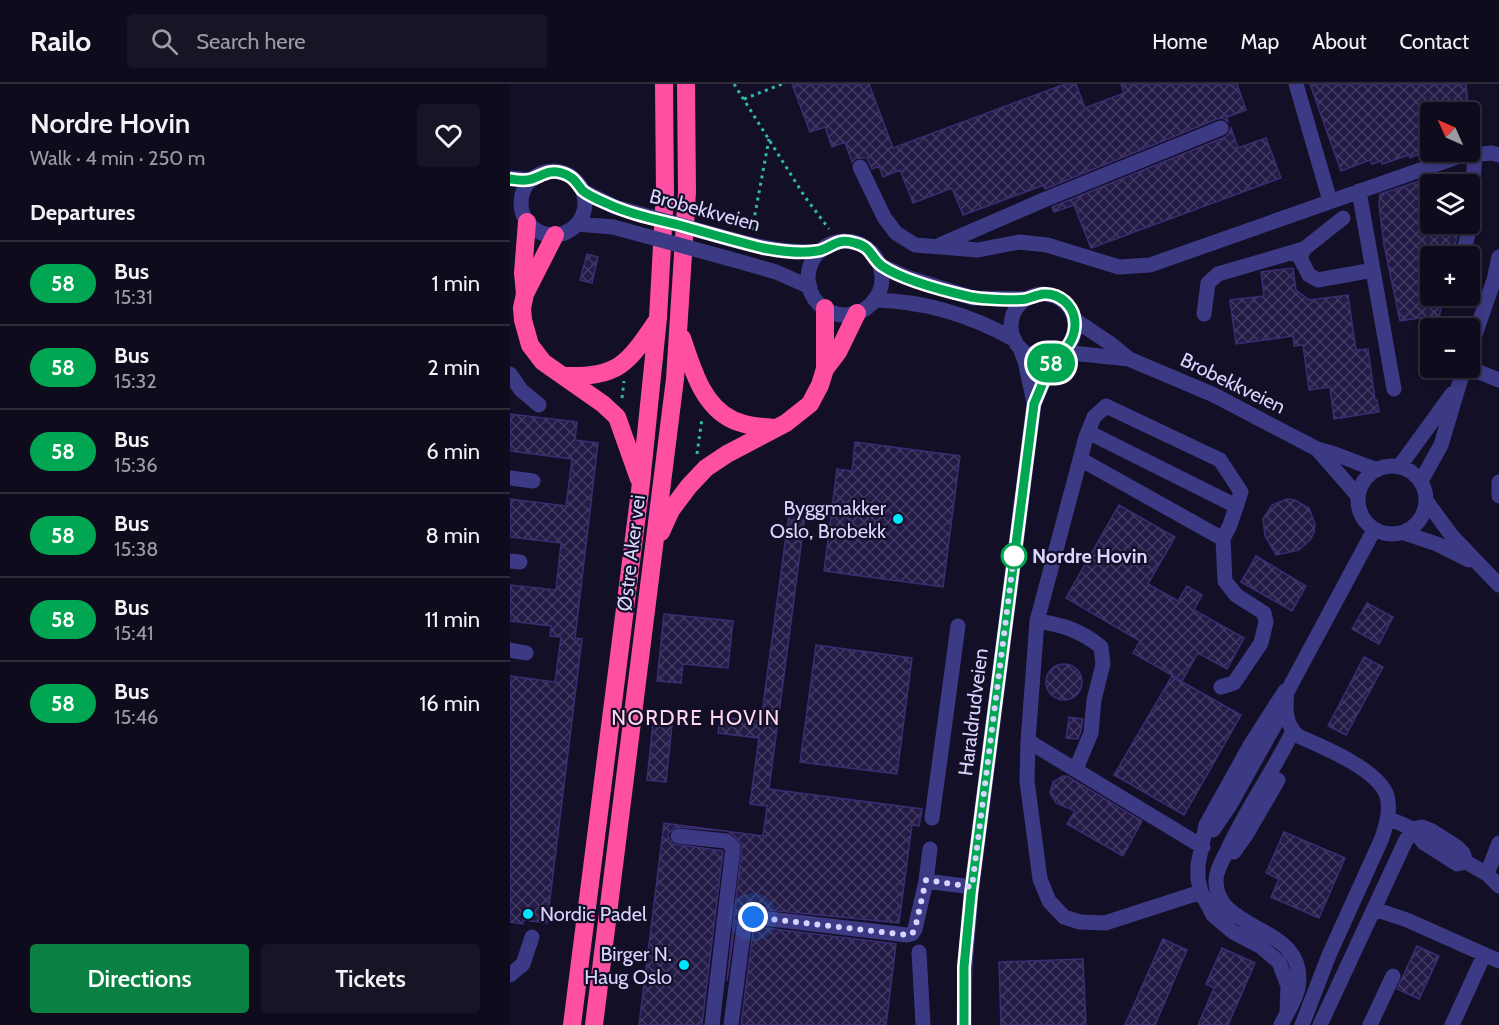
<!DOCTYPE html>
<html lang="en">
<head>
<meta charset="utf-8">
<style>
  :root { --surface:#0e0b1c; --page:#171425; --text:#f1f3f6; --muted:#9b9ba3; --line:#2e2b3b; --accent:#0b8043 }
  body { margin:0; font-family:Cabin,sans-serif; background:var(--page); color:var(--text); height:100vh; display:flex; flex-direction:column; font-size:22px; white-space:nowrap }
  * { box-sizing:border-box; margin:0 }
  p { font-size:20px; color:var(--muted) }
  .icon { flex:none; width:33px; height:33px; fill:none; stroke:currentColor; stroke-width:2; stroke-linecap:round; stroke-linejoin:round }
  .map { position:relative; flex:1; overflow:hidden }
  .side { display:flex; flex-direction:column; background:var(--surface); width:510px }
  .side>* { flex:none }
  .badge { padding:0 12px; border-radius:20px; font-size:21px; line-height:39px }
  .needle { width:39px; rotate:315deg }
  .buttons { position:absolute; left:910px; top:18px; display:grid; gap:12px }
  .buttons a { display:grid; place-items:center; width:60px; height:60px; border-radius:6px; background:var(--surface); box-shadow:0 3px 9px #0003,0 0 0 2px var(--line); font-size:30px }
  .you { position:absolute; width:30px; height:30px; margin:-15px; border:4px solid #fff; border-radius:50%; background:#1a73e8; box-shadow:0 0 0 9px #1a73e833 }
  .map>.badge { position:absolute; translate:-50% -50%; box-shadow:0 0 0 3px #fff }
  h2 { padding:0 30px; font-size:22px; line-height:54px }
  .round { display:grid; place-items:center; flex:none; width:63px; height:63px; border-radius:6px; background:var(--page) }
  .head { display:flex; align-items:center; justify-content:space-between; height:102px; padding:0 30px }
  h1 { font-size:28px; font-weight:600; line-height:45px }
  .button { display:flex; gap:12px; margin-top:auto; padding:12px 30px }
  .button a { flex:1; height:69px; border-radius:6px; background:var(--accent); color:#fff; font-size:24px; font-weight:600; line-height:69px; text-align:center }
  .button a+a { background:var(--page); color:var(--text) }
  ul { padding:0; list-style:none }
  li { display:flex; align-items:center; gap:18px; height:84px; padding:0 30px; border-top:2px solid var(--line) }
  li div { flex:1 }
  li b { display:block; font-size:22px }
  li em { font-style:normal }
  li .badge { min-width:66px; font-weight:700; text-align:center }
  header { display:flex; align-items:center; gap:36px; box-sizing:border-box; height:84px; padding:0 30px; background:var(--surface); border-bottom:2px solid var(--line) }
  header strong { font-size:28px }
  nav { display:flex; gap:33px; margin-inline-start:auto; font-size:21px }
  .search { width:420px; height:54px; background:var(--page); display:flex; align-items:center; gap:15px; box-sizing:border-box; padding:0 21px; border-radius:6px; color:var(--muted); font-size:22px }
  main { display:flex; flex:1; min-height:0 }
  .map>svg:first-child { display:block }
  .building { fill:url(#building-cross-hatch); stroke:#3b2d73; stroke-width:1.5 }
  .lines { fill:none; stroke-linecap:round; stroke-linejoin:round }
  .path { stroke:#2fb8b0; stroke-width:3; stroke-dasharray:3 4.5; stroke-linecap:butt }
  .minor { stroke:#3d3a85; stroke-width:15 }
  .highway { stroke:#ff4fa3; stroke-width:18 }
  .minor-bridge { stroke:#3d3a85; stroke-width:15 }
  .line-casing { stroke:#fff; stroke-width:14 }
  .line { stroke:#00a651; stroke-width:9 }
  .walk { stroke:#d9d4ff; stroke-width:6; stroke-dasharray:0 10.8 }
  .poi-dot { fill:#00e5ff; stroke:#130f26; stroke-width:2 }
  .stop-dot { fill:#fff; stroke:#00a651; stroke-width:3 }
  .labels { text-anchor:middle; stroke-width:4.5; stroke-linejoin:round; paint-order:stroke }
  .street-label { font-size:20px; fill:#d9d4ff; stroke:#130f26 }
  .poi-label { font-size:20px; fill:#d9d4ff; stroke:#130f26; text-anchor:end }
  .stop-label { font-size:20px; font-weight:bold; fill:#d9d4ff; stroke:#130f26; text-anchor:start }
  .neighbourhood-label { font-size:21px; letter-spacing:1.5px; fill:#ffd6f0; stroke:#130f26 }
</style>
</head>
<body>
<header>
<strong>Railo</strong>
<div class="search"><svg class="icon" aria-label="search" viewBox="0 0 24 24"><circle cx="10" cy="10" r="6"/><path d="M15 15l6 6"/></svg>Search here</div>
<nav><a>Home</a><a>Map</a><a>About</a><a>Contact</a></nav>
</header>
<main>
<section class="side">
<div class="head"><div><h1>Nordre Hovin</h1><p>Walk · 4 min · 250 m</p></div><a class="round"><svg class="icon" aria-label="heart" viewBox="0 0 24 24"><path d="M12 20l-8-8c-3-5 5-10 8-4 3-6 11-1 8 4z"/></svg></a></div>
<h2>Departures</h2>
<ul>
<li><span class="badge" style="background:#00a651;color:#fff">58</span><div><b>Bus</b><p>15:31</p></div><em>1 min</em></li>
<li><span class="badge" style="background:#00a651;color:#fff">58</span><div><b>Bus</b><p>15:32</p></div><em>2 min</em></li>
<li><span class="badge" style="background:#00a651;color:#fff">58</span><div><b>Bus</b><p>15:36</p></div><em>6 min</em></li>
<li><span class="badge" style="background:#00a651;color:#fff">58</span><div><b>Bus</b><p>15:38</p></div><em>8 min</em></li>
<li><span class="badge" style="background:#00a651;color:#fff">58</span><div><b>Bus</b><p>15:41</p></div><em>11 min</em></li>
<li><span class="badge" style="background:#00a651;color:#fff">58</span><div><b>Bus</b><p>15:46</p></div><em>16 min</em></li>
</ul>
<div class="button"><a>Directions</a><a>Tickets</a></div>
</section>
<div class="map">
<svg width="989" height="941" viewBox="0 0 989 941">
  <defs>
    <pattern id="building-cross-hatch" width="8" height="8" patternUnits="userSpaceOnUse" patternTransform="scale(1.5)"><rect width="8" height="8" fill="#241b47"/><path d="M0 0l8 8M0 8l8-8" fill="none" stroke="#433b63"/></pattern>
  </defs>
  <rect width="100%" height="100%" fill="#130f26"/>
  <path class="building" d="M282 0H359L383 64 555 0H566L575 24 614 9 611 0H727L736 26 717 33 718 38 713 34 707 35 535 105 534 101 453 131 442 104 403 119 390 86 373 93 369 82 362 85 357 74H346L342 78 335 58 322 63 315 43 300 48Z
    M800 0H956L959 28H921V55L908 59 911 69 900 74 899 71 872 80 871 77 862 80 860 76 831 87Z
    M721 44 728 64 756 54 771 94 581 164 564 121 544 128 542 123 715 53 719 49Z
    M909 97 912 108 921 104V140H951L950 142 942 172H921V212H934L929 233 923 232 890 237 874 161 869 121 870 110Z
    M77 170 88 173 82 199 70 196Z
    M783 184 786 206 799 216 838 211 846 266 858 265 865 316H867L869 328 824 335 820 303 799 306 793 261 784 262 783 252 726 260 720 216 754 212 751 188Z
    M0 330 67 338 65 356 88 359 65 554 72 555 37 839 13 836V840L0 838V592L45 598 51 553 40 552 41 542 0 537V501L46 506 51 459 0 453V415L56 422 62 375 0 367Z
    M345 358 450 372 433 503 314 487 327 385 342 387Z
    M777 415 785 416 799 424 805 440 804 448 801 455 789 466 766 471 755 452 753 435 762 421Z
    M609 421 665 453 638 500 668 517 677 502 692 511 684 526 734 554 717 585 688 569 672 597 623 569 630 557 556 514Z
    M280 422 296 424 259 705 412 725 409 742 402 741 389 839 240 824 225 841 217 897 232 760 222 750 217 747 165 743 158 750 159 755 163 760 213 767 192 941H129L154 739 253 752 257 722 240 720 249 654 208 649 210 633 251 637Z
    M746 472 796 502 782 527 731 498Z
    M857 519 883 533 869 560 842 545Z
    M154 530 223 537 218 584 173 580 171 599 147 597Z
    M306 561 402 574 387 690 290 678Z
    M854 573 873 583 836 651 818 642Z
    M536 598a18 18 0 1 1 36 0a18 18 0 1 1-36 0Z
    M662 592 731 631 674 731 604 691Z
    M559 633 573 635 571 647 568 655 556 654Z
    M143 639 162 641 156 698 137 696Z
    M553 692H557L632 737 613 772 557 740 565 727 546 719 540 709 543 698Z
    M774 748 835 774 809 834 761 813 769 795 756 789Z
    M247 843 386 860 376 941H231L243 847Z
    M653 855 677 866 645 941H615Z
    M907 862 929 872 909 915 887 905Z
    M712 864 745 879 718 941H688L704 904 696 900Z
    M573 875 576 941H491L489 878Z"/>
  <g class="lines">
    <path class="path" d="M224 0 295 113 319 145
      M234 15 272 0
      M242 146 259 55
      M112 314 114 297
      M187 370 192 334"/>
    <path class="minor" d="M786 0 820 117
      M350 83 374 133 386 149 405 161 468 166 509 158 537 161 609 183 640 181 950 72 982 69 989 71
      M11 119a32 32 0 1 1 64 0a32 32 0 1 1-64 0Z
      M0 94 22 96
      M73 107 105 123
      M849 107 884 305
      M833 134 794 165 790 174 799 191 808 196 863 186
      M67 140 103 143
      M220 155C250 163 279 170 311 167
      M298 194a37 37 0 1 1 74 0a37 37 0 1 1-74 0Z
      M430 161 536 115 711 44
      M952 172 960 144 965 70
      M217 174 266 188 300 203
      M370 181 399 194 463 214 516 215
      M501 242a32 32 0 1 1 64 0a32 32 0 1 1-64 0Z
      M364 216C415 217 461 231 505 256
      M694 230 698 199 708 190 794 165
      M565 236 601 260 619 275
      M510 264 515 277 524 319
      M960 265 984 196 989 173
      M552 268 619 275 704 311 807 365 822 369 867 386
      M959 284 989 296
      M0 290 11 306 29 321
      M578 348 726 422
      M807 365 848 412
      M570 375 713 455
      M848 416a34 34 0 1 1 68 0a34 34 0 1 1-68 0Z
      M889 383 942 310
      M0 394 23 397
      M911 397 931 361 954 284
      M989 398V412
      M917 418 942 452 989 501
      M894 449 927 460 959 476
      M0 477 10 478
      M527 537C553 541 570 546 591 563L593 580 584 616 581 649 566 685
      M0 566 16 569
      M775 607 741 660 696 741 688 781V795L691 808 703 831 723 848 750 862 769 878 778 902 777 929
      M518 657 693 763
      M422 734 448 542
      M878 734 903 745 914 759 947 780 956 778 977 790 989 802
      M703 746 720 721 768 635
      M168 752 216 757 223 763 202 941
      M724 768 736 751 768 696
      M977 790 989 759
      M416 797 420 765
      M691 808 595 839 570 838 554 833 539 817 530 795 517 697 518 657 527 537 576 353 584 333 596 322 710 376 731 408 720 441 713 455 715 497 726 511 754 529 756 538 751 559 724 599 711 603
      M864 825 897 836 989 877
      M409 868 413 941
      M0 891 13 880 22 853
      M221 941 234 843 243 833 397 851 402 850 405 845 416 797 462 803
      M454 941 455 883 461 810 524 320 544 272
      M771 941C777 928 785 918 788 904 799 839 705 850 706 796 706 787 713 775 717 767 736 725 763 688 783 647
      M792 941 819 871 872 754C876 741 881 726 877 712 868 685 813 663 788 652 775 640 775 625 777 608L864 446
      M810 941 895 758 903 745 912 743 922 747 947 763 953 769 956 778
      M860 941 883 892
      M942 941 974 871"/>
    <path class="highway" d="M17 138 13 189 15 210 12 224 13 236 20 261 33 278 93 320 107 333 129 395
      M15 210 45 151
      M172 254C182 283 192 322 223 336 236 342 251 343 265 344
      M315 285V224
      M55 292C108 293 117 281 146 238
      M151 448 161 426 179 402 196 384 217 370 276 339 300 320 310 301 315 285 328 268 347 229
      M62 941 131 399 148 234 155 108 154 0
      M84 941 165 295 177 108 176 0"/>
    <path class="minor-bridge" d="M105 123 220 155
      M103 143 217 174"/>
  </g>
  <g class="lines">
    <defs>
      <path id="line" d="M0 95C6 96 16 97 22 95 33 91 40 85 52 89 63 92 66 98 72 106 77 111 89 116 96 119 119 130 145 135 169 141 197 149 225 157 253 164 270 167 289 170 307 167 322 165 324 153 345 159 362 163 361 174 372 182 394 197 435 207 461 213 472 215 505 217 516 215 527 212 534 207 546 212 574 224 569 262 544 272L524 320 461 810 454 883V941"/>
    </defs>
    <use href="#line" class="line-casing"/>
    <use href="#line" class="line"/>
    <path class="walk" d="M243 833 397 851 402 850 405 845 416 796 462 803 504 472"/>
  </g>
  <g class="poi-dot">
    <circle cx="388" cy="435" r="6"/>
    <circle cx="18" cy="830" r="6"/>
    <circle cx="174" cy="881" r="6"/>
  </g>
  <circle class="stop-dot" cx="504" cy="472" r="12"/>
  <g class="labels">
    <g class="street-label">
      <text transform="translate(195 126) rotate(15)" y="7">Brobekkveien</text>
      <text transform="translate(723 299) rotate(26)" y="7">Brobekkveien</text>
      <text transform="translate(121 469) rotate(-83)" y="7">Østre Aker vei</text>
      <text transform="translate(463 628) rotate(-83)" y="7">Haraldrudveien</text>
    </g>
    <g class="poi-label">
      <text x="376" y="431">Byggmakker<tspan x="376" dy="23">Oslo, Brobekk</tspan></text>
      <text x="30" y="837" text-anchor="start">Nordic Padel</text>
      <text x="162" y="877">Birger N.<tspan x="162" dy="23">Haug Oslo</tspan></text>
    </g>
    <g class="stop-label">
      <text x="522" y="479">Nordre Hovin</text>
    </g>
    <g class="neighbourhood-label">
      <text x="186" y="641">NORDRE HOVIN</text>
    </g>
  </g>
</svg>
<div class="buttons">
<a><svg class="needle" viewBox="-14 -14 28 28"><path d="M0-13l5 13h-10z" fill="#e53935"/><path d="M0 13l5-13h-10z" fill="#9b9ba3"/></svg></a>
<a><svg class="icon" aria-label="layers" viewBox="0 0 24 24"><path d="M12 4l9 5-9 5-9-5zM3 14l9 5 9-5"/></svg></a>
<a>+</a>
<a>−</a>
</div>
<div class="you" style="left:243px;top:833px"></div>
<b class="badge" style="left:541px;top:279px;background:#00a651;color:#fff">58</b>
</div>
</main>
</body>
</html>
